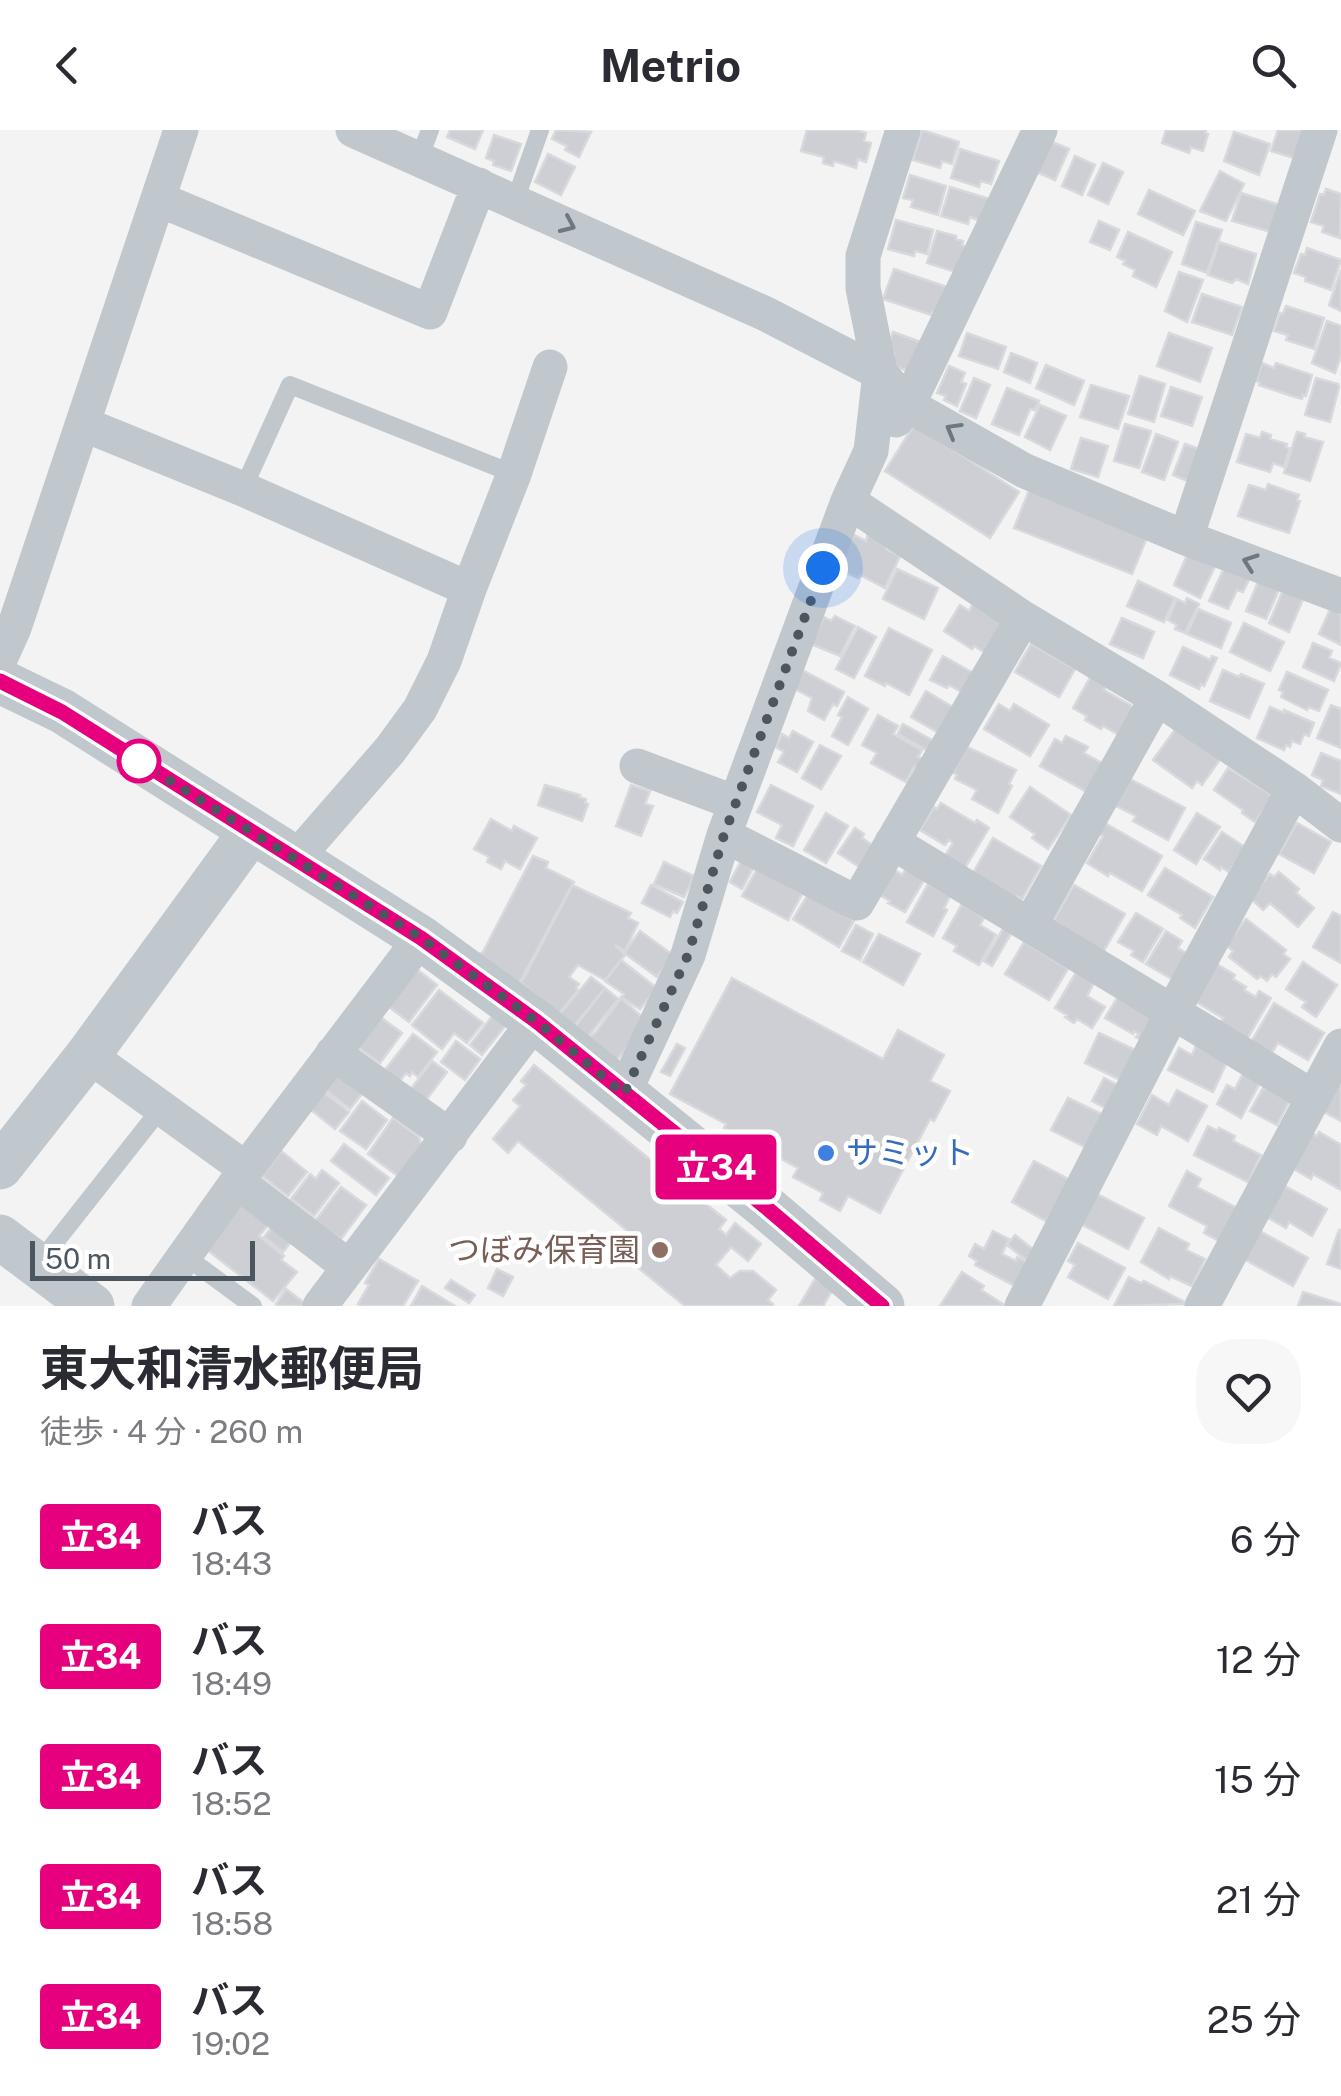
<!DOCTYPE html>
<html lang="ja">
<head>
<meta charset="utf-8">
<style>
  :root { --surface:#fff; --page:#f7f7f7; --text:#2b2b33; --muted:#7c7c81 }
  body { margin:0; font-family:"Public Sans","Noto Sans JP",sans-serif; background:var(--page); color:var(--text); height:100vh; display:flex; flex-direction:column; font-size:38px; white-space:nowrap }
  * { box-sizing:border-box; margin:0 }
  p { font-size:32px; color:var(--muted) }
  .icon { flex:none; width:55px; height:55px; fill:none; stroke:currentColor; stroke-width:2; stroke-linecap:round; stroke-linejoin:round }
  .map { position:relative; height:1176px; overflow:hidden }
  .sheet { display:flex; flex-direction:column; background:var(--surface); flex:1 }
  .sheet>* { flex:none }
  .badge { padding:0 20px; border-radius:8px; font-size:35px; line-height:65px }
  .scale { position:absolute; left:30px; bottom:25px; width:225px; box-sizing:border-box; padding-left:10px; border:5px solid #4c565e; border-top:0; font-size:28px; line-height:35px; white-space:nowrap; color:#4c565e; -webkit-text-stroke:8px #fff; paint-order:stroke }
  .you { position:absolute; width:50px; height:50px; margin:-25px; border:8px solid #fff; border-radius:50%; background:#1a73e8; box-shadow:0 0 0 15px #1a73e833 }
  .map>.badge { position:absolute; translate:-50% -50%; box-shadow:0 0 0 5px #fff }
  .round { display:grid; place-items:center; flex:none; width:105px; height:105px; border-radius:40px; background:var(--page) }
  .summary { display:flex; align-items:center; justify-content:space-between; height:170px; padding:0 40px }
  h1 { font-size:48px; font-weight:700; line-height:75px }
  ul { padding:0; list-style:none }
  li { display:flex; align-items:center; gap:30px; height:120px; padding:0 40px }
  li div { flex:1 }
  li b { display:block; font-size:38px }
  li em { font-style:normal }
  li .badge { min-width:110px; font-weight:700; text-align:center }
  header { display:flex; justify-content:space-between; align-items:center; height:130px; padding:0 40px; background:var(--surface); font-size:45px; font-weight:700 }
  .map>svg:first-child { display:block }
  .building { fill:#cdcfd4; stroke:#d7d9dd; stroke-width:2.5 }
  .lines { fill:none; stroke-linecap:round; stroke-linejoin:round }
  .service { stroke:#c0c7cd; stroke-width:18 }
  .minor { stroke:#c0c7cd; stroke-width:35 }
  .tertiary { stroke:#c0c7cd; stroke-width:45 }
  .oneway { stroke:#6f787f }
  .line-casing { stroke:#fff; stroke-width:22 }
  .line { stroke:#e6007e; stroke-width:15 }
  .walk { stroke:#4c565e; stroke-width:10; stroke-dasharray:0 18 }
  .stop-dot { fill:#fff; stroke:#e6007e; stroke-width:5 }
  .shop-dot { fill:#3f7fe0; stroke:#fff; stroke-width:4 }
  .education-dot { fill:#8d6e63; stroke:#fff; stroke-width:4 }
  .labels { text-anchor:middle; stroke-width:9; stroke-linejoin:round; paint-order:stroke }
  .shop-label { font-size:32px; fill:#366cbe; stroke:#fff; text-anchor:start }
  .education-label { font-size:32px; fill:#785e54; stroke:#fff; text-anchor:end }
</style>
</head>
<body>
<header><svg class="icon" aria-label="back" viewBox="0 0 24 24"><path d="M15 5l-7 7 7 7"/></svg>Metrio<svg class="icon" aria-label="search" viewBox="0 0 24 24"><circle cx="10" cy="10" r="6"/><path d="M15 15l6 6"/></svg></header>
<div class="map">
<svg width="1341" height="1176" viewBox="0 0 1341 1176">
  <rect width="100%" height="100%" fill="#f4f3f3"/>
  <path class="building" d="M450 0H483L475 19 447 7Z
    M556 0 591 2 579 27 565 20 567 16 552 9Z
    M807 0H855L866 3 864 11 871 13 866 32 858 29 856 38 834 31 833 36 823 33 824 27 801 21Z
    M922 0 959 12 952 34 942 31 940 38 913 30Z
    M1166 0H1206L1205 3 1208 4 1203 21 1191 17 1189 23 1162 13Z
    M1278 0H1310L1300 30 1271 21Z
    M1234 2 1270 14 1259 45 1224 31Z
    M494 5 521 14 511 41 493 35 494 31 486 28Z
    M1045 9 1069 19 1055 50 1032 40Z
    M960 19 999 31 991 54 981 51 979 57 951 48Z
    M548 24 575 37 561 65 535 52Z
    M1075 26 1095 35 1082 65 1062 56Z
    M1103 33 1123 42 1108 74 1088 65Z
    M1220 41 1244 54 1226 91 1200 81Z
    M910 45 946 56 938 85 911 77 913 70 903 68Z
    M950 57 990 69 983 92 970 87 968 94 941 86Z
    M1326 59 1341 64 1340 108 1322 102 1324 96 1311 92 1320 64 1324 65Z
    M1149 60 1195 81 1183 105 1138 84Z
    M1241 63 1280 75 1275 103 1232 91Z
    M896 90 933 100 927 124 915 121 914 126 888 119Z
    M1099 91 1119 100 1110 120 1090 112Z
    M1196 92 1222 100 1207 143 1182 134Z
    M937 101 956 106V109L963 111 962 115 970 118 962 144 927 133Z
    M1128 102 1172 122 1156 157 1133 146 1135 140 1123 134 1125 131 1117 127Z
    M1219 112 1256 124 1248 154 1236 149 1232 153 1208 145Z
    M1307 118 1341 130 1331 160 1305 151 1306 147 1294 143 1301 124 1305 125Z
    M894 139 947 157 938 184 932 182 931 185 883 169Z
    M1341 140V181L1329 175Z
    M1179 142 1203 150 1187 192 1165 181Z
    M1202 164 1242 177 1232 205 1192 192Z
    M1286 176 1324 188 1314 219 1286 210 1288 205 1274 201 1280 183 1283 184Z
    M1327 191 1341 196V226L1335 243 1312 233Z
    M893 202 929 215 912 242 890 235 894 223 887 220Z
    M967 203 1006 217 998 239 959 226Z
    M1169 203 1212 218 1200 252 1157 236Z
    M1011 223 1037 233 1030 253 1004 242Z
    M1262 233 1274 238 1276 233 1312 245 1306 266 1303 265 1302 269 1292 266 1259 255 1260 253 1256 251Z
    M1046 235 1084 251 1074 275 1036 258Z
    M949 236 965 243 961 252 966 254 957 276 944 270 946 266 937 263Z
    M1140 246 1165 254 1154 292 1128 284Z
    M974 248 990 255 976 288 960 281Z
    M1316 248 1338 254 1339 257 1330 292 1305 285Z
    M1091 255 1129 266 1118 299 1080 287Z
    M1171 257 1202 267 1192 296 1161 286Z
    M1007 258 1039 271 1035 280 1030 279 1019 305 992 294Z
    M1040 275 1066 286 1050 320 1025 307Z
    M1125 294 1151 301 1139 338 1114 331Z
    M914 295 1019 362 990 408 885 341Z
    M1262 302 1271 305 1270 309 1287 314 1286 317 1290 318 1284 337 1273 333 1270 342 1237 332 1246 304 1260 308Z
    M1297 302 1305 304 1304 307 1323 312 1310 351 1284 343Z
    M1156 304 1178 312 1164 350 1142 342Z
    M1081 308 1108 316 1098 347 1071 339Z
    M1185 314 1205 321 1193 353 1173 345Z
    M1268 354 1299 365 1297 370 1300 371 1289 403 1238 386 1249 355 1266 360Z
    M1030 358 1148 405 1132 444 1014 398Z
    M868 403 888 416 886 419 900 426 885 458 860 445 858 448 838 439 854 405 866 411Z
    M1189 421 1216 434 1200 468 1174 455Z
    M1224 438 1252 443 1243 462 1237 460 1228 479 1209 471Z
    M897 439 938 458 924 489 883 469Z
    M1260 447 1281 455 1266 489 1246 481Z
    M1138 451 1175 468 1164 492 1127 476Z
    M1284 458 1304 467 1289 502 1269 493Z
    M1187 468 1199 474 1185 503 1175 499 1177 495 1168 490 1177 469 1185 473Z
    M973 474 1005 494 992 527 974 516 972 519 944 501 960 475 969 481Z
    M1332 475 1341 479V515L1319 504Z
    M1198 479 1231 493 1221 518 1187 504Z
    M835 486 855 496 840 526 811 514 824 487 831 491Z
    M1122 488 1154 502 1143 528 1110 514Z
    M1244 493 1284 512 1270 541 1230 522Z
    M858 497 876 507 854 548 836 539Z
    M889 498 932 520 909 565 886 553 885 556 865 546Z
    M1313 513 1332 521 1329 528 1341 533 1334 551 1303 537Z
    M1031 514 1075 539 1059 567 1015 542Z
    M1183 517 1210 530 1212 526 1217 528 1204 556 1201 554 1199 559 1170 545Z
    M943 526 975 544 965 564 949 555 947 558 930 550Z
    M802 540 844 562 837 576 833 574 824 590 808 581 812 568 793 558Z
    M1223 540 1239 547 1241 544 1264 554 1249 588 1210 571Z
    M1287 542 1328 560 1319 581 1309 577 1307 580 1281 567 1283 562 1279 560Z
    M1091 546 1107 555 1104 560 1137 579 1121 606 1103 596 1101 599 1085 590 1087 586 1073 578Z
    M926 561 954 578 939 603 911 587Z
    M848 567 868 579 848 615 832 606 842 587 838 585Z
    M999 574 1010 581 1014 574 1049 595 1030 626 984 599Z
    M1331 575 1341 579V618L1317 608Z
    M1270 577 1284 583V580L1314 593 1309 606 1304 604 1300 614 1292 611 1290 617 1286 615 1284 620 1257 608Z
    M878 585 898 596 893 604 922 620 918 627 925 630 920 640 914 637 906 652 871 633 877 623 862 615Z
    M903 594 941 615 935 625 898 604Z
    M1177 597 1221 628 1202 655 1197 651 1192 658 1153 630Z
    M793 601 813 612 797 642 778 632 784 622 776 617 782 604 789 608Z
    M1066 606 1088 617 1084 623 1102 633 1087 662 1040 636 1055 609 1062 613Z
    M820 615 841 626 821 659 802 648Z
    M967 617 1016 640 1009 654 1012 656 998 683 972 669 977 660 955 649 957 645 953 643Z
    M1321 623 1341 631V664L1321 656 1323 650 1312 645Z
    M1228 638 1273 666 1255 692 1242 683 1243 680 1214 660Z
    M1130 649 1185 678 1168 710 1133 691 1136 686 1116 676Z
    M545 655 580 665 579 667 586 669 585 673 588 674 582 691 538 675Z
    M631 655 650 661 645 674 653 676 641 706 616 696Z
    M771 655 813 676 793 716 776 708 782 695 757 682Z
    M1030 657 1071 685 1048 719 1032 708 1035 704 1010 687Z
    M941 673 975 693 977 690 989 698 963 741 943 729 953 713 949 710 945 715 920 700 934 677 937 679Z
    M826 683 848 696 826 733 804 720Z
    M1197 683 1220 697 1196 734 1174 720Z
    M491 689 512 701 514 696 537 708 520 739 505 731 501 739 487 732 489 727 474 719Z
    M1103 692 1162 726 1142 761 1110 743 1108 746 1087 733 1103 706 1097 703Z
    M1297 693 1331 712 1314 743 1279 724Z
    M855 698 864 704 862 708 875 717 861 738 838 723Z
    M1222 702 1245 717 1229 742 1221 737 1220 740 1204 729Z
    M993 708 1041 736 1022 769 1017 766 1014 771 973 743Z
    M533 726 548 732 546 738 574 752 525 846 519 854 479 824 483 822Z
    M741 731 753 738 742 759 730 752Z
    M664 732 694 746 684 767 654 754Z
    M1165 738 1213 767 1195 798 1180 788 1182 785 1148 765Z
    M757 739 802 764 788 790 742 766Z
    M893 739 902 745 906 739 924 750 905 782 888 773 890 771 878 764Z
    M1279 742 1299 759 1296 763 1314 778 1298 797 1270 773 1263 780 1250 768 1270 744 1274 747Z
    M928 754 950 766 944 778 947 780 933 806 907 792Z
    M572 755 631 783 628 788 638 793 625 821 615 815 625 825 605 850 578 835 569 847 579 854 576 858 578 860 559 884 520 852Z
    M651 755 683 772 677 783 673 781 670 787 642 773Z
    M1074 755 1125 784 1102 824 1054 790Z
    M809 763 854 791 839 817 793 789Z
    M962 774 984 788 980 795 996 805 979 835 954 821 957 816 943 808Z
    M1333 782 1341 786V833L1313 817Z
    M1136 783 1163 799 1143 832 1131 825 1134 821 1118 812Z
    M1246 789 1286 820 1283 824 1290 829 1276 847 1272 844 1267 851 1261 846 1257 849 1229 827 1233 821 1226 815Z
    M856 795 873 804 860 830 842 821Z
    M1004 797 1012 802 992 836 984 831Z
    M640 801 673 825 657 847 624 823Z
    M1166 801 1182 811 1178 818 1187 824 1172 849 1146 834Z
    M879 804 920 824 903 855 863 832Z
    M1024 812 1068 839 1049 870 1005 844Z
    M1208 829 1235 845 1233 849 1246 857 1244 860 1256 867 1259 861 1271 868 1246 911 1219 895 1223 888 1188 867Z
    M621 830 654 856 655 860 640 879 621 867 624 864 605 851Z
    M1303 832 1337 855 1316 887 1302 877 1306 872 1286 859Z
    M414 837 437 855 409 892 389 877Z
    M1077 841 1095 851 1087 866 1105 877 1092 898 1077 889 1074 893 1065 887 1067 885 1055 878Z
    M591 847 605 858 574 896 560 884Z
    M732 848 883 929 898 900 944 925 930 951 950 961 934 991 930 989 880 1083 848 1066 840 1081 820 1070 823 1063 793 1047 798 1038 724 998 726 994 670 964Z
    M605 858 618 869 587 908 574 898Z
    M439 860 483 893 467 913 454 903 442 919 412 895Z
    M1119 865 1153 885 1147 913 1136 907 1139 904 1134 901 1133 904 1105 888Z
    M621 868 641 886 632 911 616 931 588 909 596 902Z
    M1274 873 1324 903 1308 930 1278 913 1271 924 1251 912Z
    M493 885 506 895 482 925 470 915Z
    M379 886 402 903 380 933 356 916Z
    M1099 903 1144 924 1129 954 1085 933Z
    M413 904 437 922 418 947 412 942 410 946 406 943 396 956 381 945Z
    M456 911 480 929 465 950 441 932Z
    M677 914 685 918 670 946 661 942Z
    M1196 916 1227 932 1213 962 1168 940 1179 918 1192 925Z
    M432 931 447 942 423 974 408 963Z
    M534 935 685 1058 682 1062 686 1066 690 1061 726 1090 719 1099 726 1105 735 1093 761 1114 748 1131 731 1117 716 1135 730 1148 740 1141H753L776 1160 768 1170 773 1174 771 1176H685L630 1131 641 1112 518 1011 508 1023 493 1009 520 976 513 970 526 955 521 951Z
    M1245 940 1262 949 1241 988 1217 974 1227 955 1235 959Z
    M338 941 364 961 350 979 324 959Z
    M1104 948 1127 960 1115 983 1092 971Z
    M1341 950V991L1324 982Z
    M1267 957 1290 970 1277 995 1250 981 1263 958 1265 959Z
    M1177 960 1207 976 1188 1011 1161 996 1157 1005 1137 994 1152 965 1169 975Z
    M324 962 349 982 335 999 310 979Z
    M1068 968 1106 986 1089 1019 1051 1000Z
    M362 971 387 990 366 1019 340 1001Z
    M393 988 419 1007 421 1015 398 1046 368 1024Z
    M1208 996 1218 1001 1219 998 1235 1006 1233 1011 1261 1025 1248 1052 1194 1025Z
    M1308 1001 1317 1006 1319 1002 1341 1015V1060L1313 1044 1311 1049 1292 1038Z
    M344 1014 389 1048 376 1065 331 1031Z
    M281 1021 307 1042 288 1066 262 1046Z
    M1034 1031 1074 1052 1046 1091 1012 1072Z
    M322 1040 339 1053 314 1086 291 1069 310 1044 316 1049Z
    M1187 1041 1201 1049 1197 1057 1239 1079 1221 1112 1204 1103 1207 1096 1169 1076Z
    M1283 1055 1327 1079 1312 1106 1289 1092 1286 1098 1265 1086Z
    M341 1057 366 1075 341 1109 315 1091Z
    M1095 1063 1144 1088 1128 1119 1079 1093Z
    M248 1064 276 1086 259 1106 284 1126 281 1130 297 1142 273 1171 206 1119Z
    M279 1088 298 1103 283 1122 264 1107Z
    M1159 1098 1189 1114 1186 1120 1205 1129 1192 1156 1170 1146 1169 1149 1141 1132Z
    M1258 1100 1308 1128 1293 1156 1242 1128Z
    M1339 1100H1341V1139L1327 1134Z
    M993 1101 1009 1109 1002 1124 1016 1131 1017 1127 1031 1134 1019 1158 975 1135 977 1131 969 1126 975 1114 984 1119Z
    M1015 1105 1034 1120 1026 1130 1007 1115Z
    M1078 1113 1125 1138 1108 1169 1068 1147 1075 1135 1068 1131Z
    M379 1129 418 1151 403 1176H362L358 1174 369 1155 365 1153Z
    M497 1139 513 1147 503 1166 488 1158Z
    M962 1142 984 1156 981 1160 1006 1176H940Z
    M1129 1147 1141 1153 1144 1151 1188 1174 1114 1176Z
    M815 1149 833 1159 823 1176H799Z
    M451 1150 475 1165 469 1173 445 1158Z
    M422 1156 455 1176H411Z
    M286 1159 306 1174 305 1176H279L276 1174Z
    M1303 1162 1341 1174V1176H1298Z"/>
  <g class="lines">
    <path class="service" d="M419 29 430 0
      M515 71 540 0
      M243 359 290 255 514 344
      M38 1134 162 977
      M200 1137 253 1176"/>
    <path class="minor" d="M353 0 766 184 880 243 908 275 1025 341 1186 408 1341 466
      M158 69 430 182 479 55
      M896 290 908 275 1040 0
      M83 294 243 359 469 459
      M848 371 1023 488 1157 568 1294 659 1341 695
      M1186 408 1320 0
      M0 529 14 498 181 0
      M637 636 736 673
      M724 705 857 773 1023 488
      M892 712 1313 967
      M296 728 390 620 420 579 444 531 469 459 514 344 550 237
      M1030 795 1157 568
      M333 923 450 1006
      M88 925 246 1039
      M624 963 688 825 724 705 848 371 871 321 880 243 863 158V126L903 0
      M238 1052 349 1137
      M149 1176 246 1039 421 808
      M320 1176 535 891
      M1022 1176 1172 883 1294 659
      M1202 1176 1341 916"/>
    <path class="tertiary" d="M0 551 62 581 421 808 535 891 768 1079 882 1176
      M0 1037 88 925 250 703
      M0 1107 92 1176"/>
  </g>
  <defs><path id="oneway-chevron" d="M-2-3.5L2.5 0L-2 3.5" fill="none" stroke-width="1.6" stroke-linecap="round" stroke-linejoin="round" transform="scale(2.5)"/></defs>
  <g class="oneway">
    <use href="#oneway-chevron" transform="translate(568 95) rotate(24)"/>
    <use href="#oneway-chevron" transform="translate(953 300) rotate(-150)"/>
    <use href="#oneway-chevron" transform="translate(1250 432) rotate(-160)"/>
  </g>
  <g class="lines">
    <defs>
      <path id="line" d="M0 551 62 582 421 808 536 891 768 1079 882 1176"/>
    </defs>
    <use href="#line" class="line-casing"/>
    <use href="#line" class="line"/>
    <path class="walk" d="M139 631 124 622 421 808 536 891 624 964 688 825 724 705 823 438"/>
  </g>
  <circle class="stop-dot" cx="139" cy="631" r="20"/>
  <circle class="shop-dot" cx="826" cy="1023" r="10"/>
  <circle class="education-dot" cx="660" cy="1120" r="10"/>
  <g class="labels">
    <g class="shop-label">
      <text x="846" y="1034">サミット</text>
    </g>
    <g class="education-label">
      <text x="640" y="1131">つぼみ保育園</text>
    </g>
  </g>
</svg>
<div class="scale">50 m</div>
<div class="you" style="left:823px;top:438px"></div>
<b class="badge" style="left:716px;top:1037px;background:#e6007e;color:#fff">立34</b>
</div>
<section class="sheet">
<div class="summary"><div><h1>東大和清水郵便局</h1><p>徒歩 · 4 分 · 260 m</p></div><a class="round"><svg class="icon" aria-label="heart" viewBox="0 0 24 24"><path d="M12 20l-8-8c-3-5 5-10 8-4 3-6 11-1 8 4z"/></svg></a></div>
<ul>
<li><span class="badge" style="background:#e6007e;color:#fff">立34</span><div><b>バス</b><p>18:43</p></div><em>6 分</em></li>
<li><span class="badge" style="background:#e6007e;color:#fff">立34</span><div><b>バス</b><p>18:49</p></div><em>12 分</em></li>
<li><span class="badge" style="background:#e6007e;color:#fff">立34</span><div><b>バス</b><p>18:52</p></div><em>15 分</em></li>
<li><span class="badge" style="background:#e6007e;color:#fff">立34</span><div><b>バス</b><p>18:58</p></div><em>21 分</em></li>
<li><span class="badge" style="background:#e6007e;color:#fff">立34</span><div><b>バス</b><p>19:02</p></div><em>25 分</em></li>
</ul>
</section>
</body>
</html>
